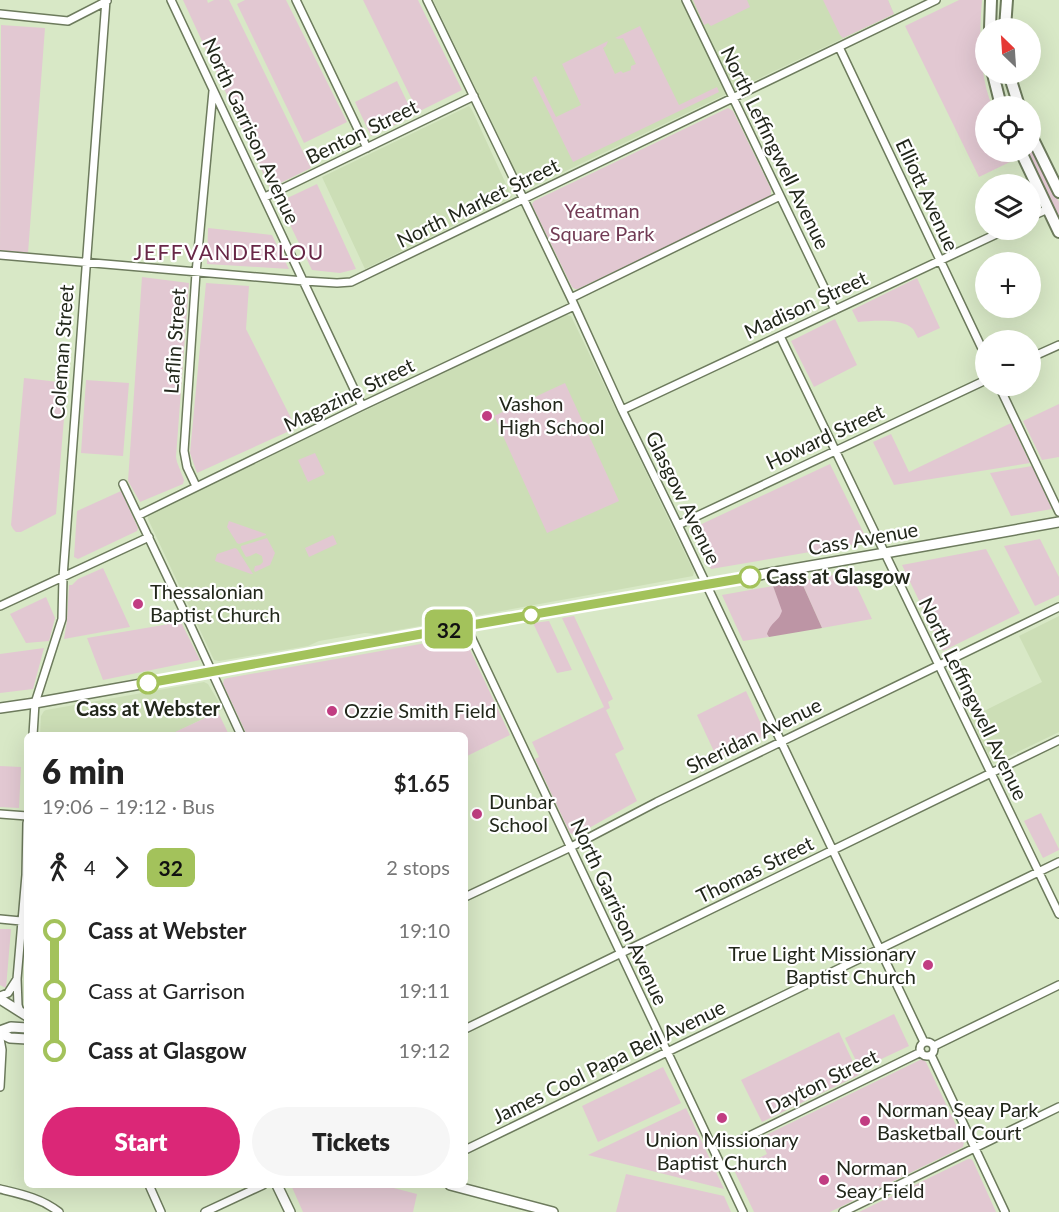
<!DOCTYPE html>
<html lang="en">
<head>
<meta charset="utf-8">
<style>
  :root { --surface:#fff; --page:#f6f6f6; --text:#222; --muted:#767676; --accent:#db2777 }
  body { margin:0; font-family:Lato,sans-serif; background:var(--page); color:var(--text); height:100vh; display:flex; flex-direction:column; font-size:22px; white-space:nowrap }
  * { box-sizing:border-box; margin:0 }
  p { font-size:20px; color:var(--muted) }
  .icon { flex:none; width:33px; height:33px; fill:none; stroke:currentColor; stroke-width:2; stroke-linecap:round; stroke-linejoin:round }
  .map { position:relative; flex:1; overflow:hidden }
  .side { position:absolute; left:24px; top:732px; width:444px; height:456px; display:flex; flex-direction:column; background:var(--surface); border-radius:9px; box-shadow:0 6px 24px #0002 }
  .side>* { flex:none }
  .badge { padding:0 12px; border-radius:9px; font-size:21px; line-height:39px }
  .needle { width:39px; rotate:335deg }
  .controls { position:absolute; left:975px; top:18px; display:grid; gap:12px }
  .controls a { display:grid; place-items:center; width:66px; height:66px; border-radius:50%; background:var(--surface); box-shadow:0 6px 24px #0002; font-size:30px }
  .map>.badge { position:absolute; translate:-50% -50%; box-shadow:0 0 0 3px #fff }
  .legs { display:flex; align-items:center; gap:9px; height:66px; padding:0 18px; font-size:20px }
  .legs p { margin-inline-start:auto }
  .headline { display:flex; align-items:center; justify-content:space-between; height:102px; padding:0 18px }
  h1 { font-size:33px; font-weight:800; line-height:45px }
  .button { display:flex; gap:12px; margin-top:auto; padding:12px 18px }
  .button a { flex:1; height:69px; border-radius:36px; background:var(--accent); color:#fff; font-size:24px; font-weight:800; line-height:69px; text-align:center }
  .button a+a { background:var(--page); color:var(--text) }
  ul { padding:0 18px; list-style:none }
  li { display:flex; align-items:center; gap:21px; height:60px; font-size:22px }
  li i { display:grid; place-items:center; width:9px; height:100%; margin:0 8px; background:currentColor }
  li i::after { content:''; width:15px; height:15px; margin:-8px; border:4px solid; border-radius:50%; background:var(--surface) }
  li p { margin-inline-start:auto }
  li:first-child i { background:linear-gradient(#0000 50%,currentColor 0) }
  li:last-child i { background:linear-gradient(currentColor 50%,#0000 0) }
  .map>svg:first-child { display:block }
  .built { fill:#ccdeb6 }
  .green { fill:#e2c8d2 }
  .forest { fill:#bd95a5 }
  .lines { fill:none; stroke-linecap:round; stroke-linejoin:round }
  .minor-casing { stroke:#6d7b5d; stroke-width:10 }
  .secondary-casing { stroke:#6d7b5d; stroke-width:12 }
  .primary-casing { stroke:#6d7b5d; stroke-width:14 }
  .minor { stroke:#fff; stroke-width:7 }
  .secondary { stroke:#fff; stroke-width:9 }
  .primary { stroke:#fff; stroke-width:10 }
  .line-1-casing { stroke:#fff; stroke-width:14 }
  .line-1 { stroke:#a3c25b; stroke-width:9 }
  .poi-dot { fill:#c13d82; stroke:#fff; stroke-width:2 }
  .stop-1-dot { fill:#fff; stroke:#a3c25b; stroke-width:3 }
  .labels { text-anchor:middle; stroke-width:4.5; stroke-linejoin:round; paint-order:stroke }
  .street-label { font-size:20px; fill:#22271b; stroke:#fff }
  .park-label { font-size:20px; fill:#723c55; stroke:#fff }
  .poi-label { font-size:20px; fill:#22271b; stroke:#fff; text-anchor:start }
  .stop-label { font-size:20px; font-weight:bold; fill:#22271b; stroke:#fff; text-anchor:start }
  .neighbourhood-label { font-size:21px; letter-spacing:1.5px; fill:#682747; stroke:#fff }
</style>
</head>
<body>
<div class="map">
<svg width="1059" height="1212" viewBox="0 0 1059 1212">
  <rect width="100%" height="100%" fill="#d8e8c6"/>
  <path class="built" d="M433 0H888L894 14 528 189H525L522 185Z
    M469 106 472 110 512 197 365 269 322 177Z
    M566 315 571 316 572 318 694 572 693 576 376 634 365 633 319 641 308 646 219 661 214 660 148 519V514Z
    M1059 616V732L993 764 970 718 1042 682 1019 636Z
    M204 682 208 684 223 709 170 735H40L41 716 44 711 46 710Z"/>
  <path class="green" d="M183 0H207L208 3 214 0H229L311 168 270 188Z
    M245 0H286L347 122 304 143 237 4Z
    M363 0H418L462 90 418 112Z
    M693 0H747L750 7 711 26 708 23 704 25Z
    M823 0H888L894 14 843 38 840 35Z
    M959 0H982C979 35 979 73 992 106H986V152H1011L1014 160 979 177 905 26Z
    M1 25 45 28 28 253 0 250Z
    M640 26 679 105 717 87 719 92 573 162 532 78 536 76 556 117 581 105 562 64 608 41 606 46 603 48 615 74 621 71 623 73 631 70V66L636 64 623 38 619 39 615 38Z
    M397 81 414 116 371 136 355 102Z
    M728 108 733 111 771 189V195L769 197 578 289H575L572 287 533 207 532 204 534 201Z
    M1031 145 1037 156 1059 202V222L1026 152H1030Z
    M317 184 356 269 340 273 312 270 279 202Z
    M208 228 272 235 289 269 207 264Z
    M142 277 189 283 176 457 177 462 184 480 183 484 140 502 128 481Z
    M917 278 940 328 918 338C916 335 915 332 913 329 902 318 872 321 858 322L852 310Z
    M206 283 249 286 246 329 296 428 197 473 190 453Z
    M835 319 857 365 814 387 791 341Z
    M24 378 67 383 56 514 21 532H16L13 529 11 525Z
    M86 380 129 383 123 456 81 453Z
    M565 383 619 501 547 533 494 416Z
    M1059 404V457L1042 460 1023 421Z
    M1011 423 1030 463 894 485 873 442 891 434 909 472Z
    M315 453 325 474 308 482 298 460Z
    M830 464 868 542 711 569 691 529Z
    M1032 466 1052 509 1011 516 990 473Z
    M121 491 138 528 137 531 78 559 74 557 77 511Z
    M229 521 266 534V535L239 544 237 543 227 527Z
    M333 535 337 544 309 557 305 548Z
    M267 538 275 553 270 565 255 572 254 570 255 566 260 565 263 562 262 556 256 553 250 556 246 557 241 548V546Z
    M1040 539 1059 577V595L1035 606 1004 546Z
    M235 548 237 549 253 574H251L215 561 217 554Z
    M986 549 1020 613 943 651 902 565Z
    M103 568 130 627 64 639 67 621 69 585H72L78 579Z
    M850 572 872 619 822 628 801 581Z
    M773 586 783 611 780 618 767 634 769 637 743 641 722 595Z
    M46 597 55 618 49 641 26 643 10 614Z
    M574 616 613 699 608 702 610 708 606 710 624 749 615 754 637 801 575 836 570 833 535 759 539 757 532 742 604 707 562 618Z
    M549 621 572 670 557 673 533 623Z
    M181 622 200 660 103 680 87 638Z
    M460 637 465 639 510 735 465 757V735H247L223 684 224 679 228 678Z
    M44 648 33 689 0 693V654Z
    M746 691 766 735 717 758 697 715Z
    M218 712 229 735H177L175 732Z
    M0 766 21 767 19 808 0 807Z
    M1041 813 1059 849V850L1043 858 1024 821Z
    M0 929H11L6 988 0 985Z
    M894 1014 909 1046 860 1069 845 1038Z
    M839 1032 859 1075 762 1122 741 1080Z
    M922 1059 926 1062 964 1142 963 1147 830 1212H754L734 1170 767 1154 760 1138Z
    M663 1067 681 1103 598 1142 582 1106Z
    M686 1108 724 1189 588 1155Z
    M968 1159H971L973 1161 996 1212H859Z
    M626 1174 724 1196 731 1212H616Z
    M291 1185H382L417 1194 413 1212H303Z"/>
  <path class="forest" d="M801 581 822 628 769 637 767 634C772 620 778 623 782 611L773 586Z"/>
  <g class="lines">
    <defs>
      <path id="minor" d="M171 0 362 406
        M296 0 367 148
        M427 0 524 200 571 298 622 410 678 525 924 1042
        M686 0 835 310
        M0 14 68 21 107 1
        M839 47 986 357
        M265 197 474 96
        M1030 217 1048 209
        M0 255 304 281 337 283 351 282 936 0
        M571 298 780 196
        M780 336 1059 914
        M1030 358 1059 345
        M999 386 1059 512
        M622 410 1005 230
        M123 484 187 618 241 735
        M196 486 187 467 184 451 196 273 213 91
        M139 515 362 406 574 306
        M678 525 986 380
        M0 606 149 537
        M466 626 743 1212
        M33 735 35 703 62 619 63 577 106 0
        M0 814 27 816
        M465 897 571 847 657 802 1059 607
        M0 919 21 921
        M0 996 8 993 17 979
        M20 1012 18 1005 17 979 26 875 27 823
        M465 1029 1059 740
        M0 1039 2 1050 0 1087
        M920 1049a7 7 0 1 1 14 0a7 7 0 1 1-14 0Z
        M934 1046 1059 985
        M931 1055 1005 1212
        M737 1142 921 1052
        M465 1150 1059 862
        M149 1185 161 1212
        M0 1189C21 1194 41 1198 59 1212
        M205 1212 263 1185
        M843 1212 1059 1107"/>
      <path id="secondary" d="M0 708 35 703 466 626 885 553 1059 522
        M0 999 27 1016
        M0 1031 11 1027 27 1028
        M0 1033 10 1038 27 1039
        M277 1185 290 1212
        M450 1185 553 1212"/>
      <path id="primary" d="M990 28 991 0
        M1005 28 1007 0
        M993 74 1001 106
        M1009 74 1019 106
        M1030 133 1059 192
        M1021 152 1059 232"/>
    </defs>
    <use href="#minor" class="minor-casing"/>
    <use href="#secondary" class="secondary-casing"/>
    <use href="#primary" class="primary-casing"/>
    <use href="#minor" class="minor"/>
    <use href="#secondary" class="secondary"/>
    <use href="#primary" class="primary"/>
  </g>
  <g class="lines">
    <defs>
      <path id="line-1" d="M148 683 466 626 750 577"/>
    </defs>
    <use href="#line-1" class="line-1-casing"/>
    <use href="#line-1" class="line-1"/>
  </g>
  <g class="poi-dot">
    <circle cx="487" cy="416" r="6"/>
    <circle cx="138" cy="604" r="6"/>
    <circle cx="332" cy="711" r="6"/>
    <circle cx="477" cy="814" r="6"/>
    <circle cx="928" cy="965" r="6"/>
    <circle cx="722" cy="1118" r="6"/>
    <circle cx="865" cy="1121" r="6"/>
    <circle cx="824" cy="1180" r="6"/>
  </g>
  <g class="stop-1-dot">
    <circle cx="750" cy="577" r="10"/>
    <circle cx="531" cy="615" r="8"/>
    <circle cx="148" cy="683" r="10"/>
  </g>
  <g class="labels">
    <g class="street-label">
      <text transform="translate(251 131) rotate(65)" y="7">North Garrison Avenue</text>
      <text transform="translate(362 132) rotate(-26)" y="7">Benton Street</text>
      <text transform="translate(775 148) rotate(64)" y="7">North Leffingwell Avenue</text>
      <text transform="translate(927 195) rotate(65)" y="7">Elliott Avenue</text>
      <text transform="translate(478 203) rotate(-26)" y="7">North Market Street</text>
      <text transform="translate(806 305) rotate(-25)" y="7">Madison Street</text>
      <text transform="translate(175 341) rotate(-86)" y="7">Laflin Street</text>
      <text transform="translate(62 352) rotate(-86)" y="7">Coleman Street</text>
      <text transform="translate(349 395) rotate(-26)" y="7">Magazine Street</text>
      <text transform="translate(825 437) rotate(-25)" y="7">Howard Street</text>
      <text transform="translate(683 498) rotate(64)" y="7">Glasgow Avenue</text>
      <text transform="translate(863 539) rotate(-10)" y="7">Cass Avenue</text>
      <text transform="translate(973 699) rotate(64)" y="7">North Leffingwell Avenue</text>
      <text transform="translate(754 736) rotate(-26)" y="7">Sheridan Avenue</text>
      <text transform="translate(755 870) rotate(-26)" y="7">Thomas Street</text>
      <text transform="translate(619 912) rotate(65)" y="7">North Garrison Avenue</text>
      <text transform="translate(609 1062) rotate(-26)" y="7">James Cool Papa Bell Avenue</text>
      <text transform="translate(822 1082) rotate(-26)" y="7">Dayton Street</text>
    </g>
    <g class="park-label">
      <text x="602" y="218">Yeatman<tspan x="602" dy="23">Square Park</tspan></text>
    </g>
    <g class="poi-label">
      <text x="499" y="411">Vashon<tspan x="499" dy="23">High School</tspan></text>
      <text x="150" y="599">Thessalonian<tspan x="150" dy="23">Baptist Church</tspan></text>
      <text x="344" y="718">Ozzie Smith Field</text>
      <text x="489" y="809">Dunbar<tspan x="489" dy="23">School</tspan></text>
      <text x="916" y="961" text-anchor="end">True Light Missionary<tspan x="916" dy="23">Baptist Church</tspan></text>
      <text x="877" y="1117">Norman Seay Park<tspan x="877" dy="23">Basketball Court</tspan></text>
      <text x="722" y="1147" text-anchor="middle">Union Missionary<tspan x="722" dy="23">Baptist Church</tspan></text>
      <text x="836" y="1175">Norman<tspan x="836" dy="23">Seay Field</tspan></text>
    </g>
    <g class="stop-label">
      <text x="766" y="584">Cass at Glasgow</text>
      <text x="148" y="716" text-anchor="middle">Cass at Webster</text>
    </g>
    <g class="neighbourhood-label">
      <text x="229" y="260">JEFFVANDERLOU</text>
    </g>
  </g>
</svg>
<div class="controls">
<a><svg class="needle" viewBox="-14 -14 28 28"><path d="M0-13l5 13h-10z" fill="#e53935"/><path d="M0 13l5-13h-10z" fill="#767676"/></svg></a>
<a><svg class="icon" aria-label="locate" viewBox="0 0 24 24"><circle cx="12" cy="12" r="6"/><path d="M12 2v4M12 18v4M2 12h4M18 12h4"/></svg></a>
<a><svg class="icon" aria-label="layers" viewBox="0 0 24 24"><path d="M12 4l9 5-9 5-9-5zM3 14l9 5 9-5"/></svg></a>
<a>+</a>
<a>−</a>
</div>
<b class="badge" style="left:449px;top:629px;background:#a3c25b;color:#111">32</b>
<section class="side">
<div class="headline"><div><h1>6 min</h1><p>19:06 – 19:12 · Bus</p></div><b>$1.65</b></div>
<div class="legs"><svg class="icon" aria-label="walk" viewBox="0 0 24 24"><circle cx="13" cy="4" r="2"/><path d="M13 8l-2 6 4 7M11 14l-3 7M7 12l3-4h3l4 4"/></svg>4<svg class="icon" aria-label="forward" viewBox="0 0 24 24"><path d="M9 5l7 7-7 7"/></svg><b class="badge" style="background:#a3c25b;color:#111">32</b><p>2 stops</p></div>
<ul>
<li><i style="color:#a3c25b"></i><b>Cass at Webster</b><p>19:10</p></li>
<li><i style="color:#a3c25b"></i><span>Cass at Garrison</span><p>19:11</p></li>
<li><i style="color:#a3c25b"></i><b>Cass at Glasgow</b><p>19:12</p></li>
</ul>
<div class="button"><a>Start</a><a>Tickets</a></div>
</section>
</div>
</body>
</html>
